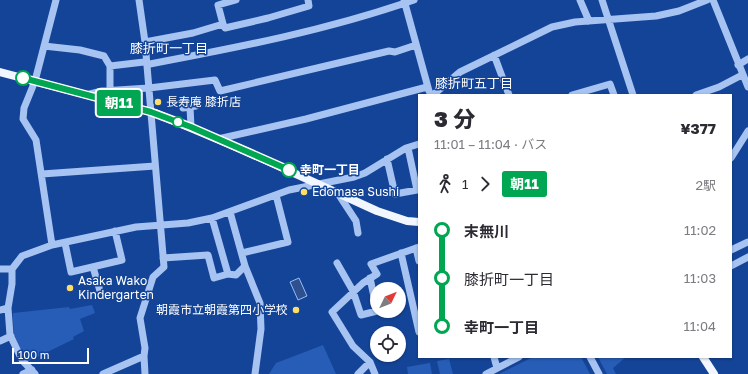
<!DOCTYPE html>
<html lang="ja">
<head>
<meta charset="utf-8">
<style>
  :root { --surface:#fff; --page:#f7f7f7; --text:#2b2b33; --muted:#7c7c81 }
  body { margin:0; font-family:"Golos Text","Noto Sans JP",sans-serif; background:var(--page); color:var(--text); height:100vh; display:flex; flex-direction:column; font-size:15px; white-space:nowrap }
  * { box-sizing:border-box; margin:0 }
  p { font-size:13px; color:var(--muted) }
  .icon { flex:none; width:22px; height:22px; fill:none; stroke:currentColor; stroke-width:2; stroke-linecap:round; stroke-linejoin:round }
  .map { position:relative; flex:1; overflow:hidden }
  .details { position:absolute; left:418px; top:94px; width:314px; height:264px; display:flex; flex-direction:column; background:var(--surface); border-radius:0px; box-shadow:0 1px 3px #0004 }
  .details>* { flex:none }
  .badge { padding:0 8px; border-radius:3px; font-size:14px; line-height:26px }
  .needle { width:26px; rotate:47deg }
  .controls { position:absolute; left:370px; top:282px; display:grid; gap:8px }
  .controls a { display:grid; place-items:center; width:36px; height:36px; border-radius:50%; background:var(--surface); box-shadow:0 1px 3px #0004; font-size:20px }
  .scale { position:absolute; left:12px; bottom:10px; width:77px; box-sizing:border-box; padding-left:4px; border:2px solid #fff; border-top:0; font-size:11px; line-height:14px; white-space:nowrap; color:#fff; -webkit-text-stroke:3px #144497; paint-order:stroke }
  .map>.badge { position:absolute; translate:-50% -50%; box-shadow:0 0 0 2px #fff }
  .legs { display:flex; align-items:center; gap:6px; height:44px; padding:0 16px; font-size:13px }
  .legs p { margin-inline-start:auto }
  .summary { display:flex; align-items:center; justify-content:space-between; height:68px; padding:0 16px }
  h1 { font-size:22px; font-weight:800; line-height:30px }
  ul { padding:0 16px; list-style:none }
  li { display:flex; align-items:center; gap:14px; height:48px; font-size:15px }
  li i { display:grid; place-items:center; width:6px; height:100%; margin:0 5px; background:currentColor }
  li i::after { content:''; width:10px; height:10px; margin:-5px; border:3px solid; border-radius:50%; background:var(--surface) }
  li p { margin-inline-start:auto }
  li:first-child i { background:linear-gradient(#0000 50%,currentColor 0) }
  li:last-child i { background:linear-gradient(currentColor 50%,#0000 0) }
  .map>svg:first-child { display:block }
  .green { fill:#275db6 }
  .water { fill:#2e508f; stroke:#98bdf5 }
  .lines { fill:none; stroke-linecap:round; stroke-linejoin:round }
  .minor { stroke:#a6c3f2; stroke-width:7 }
  .major { stroke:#f2f6ff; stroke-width:8 }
  .line-1-casing { stroke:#fff; stroke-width:9 }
  .line-1 { stroke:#00a651; stroke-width:6 }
  .stop-1-dot { fill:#fff; stroke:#00a651; stroke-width:2 }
  .poi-dot { fill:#ffde68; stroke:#144497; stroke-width:1.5 }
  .labels { text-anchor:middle; stroke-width:3; stroke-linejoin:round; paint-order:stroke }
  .poi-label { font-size:12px; fill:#fff; stroke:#144497; text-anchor:start }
  .stop-label { font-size:12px; font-weight:bold; fill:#fff; stroke:#144497; text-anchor:start }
  .neighbourhood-label { font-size:13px; fill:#fff; stroke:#144497 }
</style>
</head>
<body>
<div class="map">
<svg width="748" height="374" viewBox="0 0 748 374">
  <rect width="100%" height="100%" fill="#144497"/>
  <path class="green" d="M92 305 95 313 80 319 84 331 73 337 74 339 27 362C14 348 13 331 13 313L69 307 70 309Z
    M323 345 336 374H269L276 363Z
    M533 357H581L590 374H499Z
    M598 357H626L613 368 616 374H607Z
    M449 359 453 374H440L437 361Z
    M430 363 432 374H408L407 367Z"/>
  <path class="water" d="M299 278 307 296 298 300 290 282Z"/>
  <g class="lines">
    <path class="minor" d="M404 0 429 91
      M580 0 589 21
      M602 0 633 95
      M713 0 748 87
      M223 24 218 5 236 0
      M145 42 193 33 223 24 225 28 268 18 309 6 308 0
      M44 46 80 50 104 56 110 66V91
      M494 55 509 95
      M738 65 748 59
      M110 66 144 62 150 64C240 47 328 30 414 0
      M86 95 102 91 149 88 215 80 220 91 389 51 395 52 416 45
      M433 95 460 72 552 27 575 22 656 16 679 11 707 0
      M572 95 610 84 614 95
      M696 95 719 87 742 75
      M190 107 191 127
      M183 108 196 106
      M218 139 306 119 427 87
      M731 158 748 131
      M387 159 395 194 417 190 408 148
      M42 174 155 166
      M337 192 356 221 358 233
      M230 212 245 266 260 303 261 329 255 374
      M212 218 228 274
      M65 243 71 272 122 260 115 231
      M52 245 36 140 23 119 24 108 35 81 56 0
      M416 248 419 261
      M731 250 748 242
      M242 253 288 242 276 195
      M401 253 419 332
      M163 258 208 255 214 278 228 274 236 275 245 266
      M337 263 353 291 361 315 377 311 370 278
      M731 266 748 257
      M93 267 100 291
      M0 269H12
      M0 310 8 308
      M0 341 11 336
      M144 356 145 374
      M494 357 497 368
      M590 357 599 374
      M23 374 32 370
      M35 374 22 360 10 335 8 308 12 284V269L22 256 52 245 136 227 188 223 212 218 289 190 354 177 365 173 406 148 419 144
      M103 374 144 356 145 348 140 318 153 277 164 267 145 42 139 0
      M358 374 370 362
      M375 374 370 362 353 346 332 312 363 283 377 274 371 264 419 247
      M486 374 519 357"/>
    <path class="major" d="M0 72 155 113 241 149 377 211 407 221 419 222
      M703 357 714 374"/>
  </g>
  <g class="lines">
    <defs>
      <path id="line-1" d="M23 78 151 112 191 127 289 170"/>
    </defs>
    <use href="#line-1" class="line-1-casing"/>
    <use href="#line-1" class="line-1"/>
  </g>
  <g class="stop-1-dot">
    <circle cx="23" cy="78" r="7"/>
    <circle cx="178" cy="122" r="5"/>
    <circle cx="289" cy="170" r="7"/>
  </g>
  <g class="poi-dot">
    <circle cx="158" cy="102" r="4"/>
    <circle cx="304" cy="192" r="4"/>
    <circle cx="70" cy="288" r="4"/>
    <circle cx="296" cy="310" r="4"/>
  </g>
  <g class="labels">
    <g class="poi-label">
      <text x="166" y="106">長寿庵 膝折店</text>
      <text x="312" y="196">Edomasa Sushi</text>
      <text x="78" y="285">Asaka Wako<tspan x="78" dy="14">Kindergarten</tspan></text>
      <text x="288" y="314" text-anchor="end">朝霞市立朝霞第四小学校</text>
    </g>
    <g class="stop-label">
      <text x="300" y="174">幸町一丁目</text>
    </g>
    <g class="neighbourhood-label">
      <text x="169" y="53">膝折町一丁目</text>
      <text x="474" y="88">膝折町五丁目</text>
    </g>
  </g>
</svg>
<div class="controls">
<a><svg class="needle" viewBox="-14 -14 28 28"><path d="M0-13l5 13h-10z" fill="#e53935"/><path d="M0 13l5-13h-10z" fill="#7c7c81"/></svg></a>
<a><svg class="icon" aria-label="locate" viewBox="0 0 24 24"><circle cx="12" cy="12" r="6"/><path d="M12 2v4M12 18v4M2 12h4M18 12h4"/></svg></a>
</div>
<div class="scale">100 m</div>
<b class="badge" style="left:119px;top:103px;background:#00a651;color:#fff">朝11</b>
<section class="details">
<div class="summary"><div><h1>3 分</h1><p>11:01 – 11:04 · バス</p></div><b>¥377</b></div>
<div class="legs"><svg class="icon" aria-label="walk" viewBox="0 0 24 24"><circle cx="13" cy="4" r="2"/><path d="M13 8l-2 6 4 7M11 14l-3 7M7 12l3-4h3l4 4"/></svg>1<svg class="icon" aria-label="forward" viewBox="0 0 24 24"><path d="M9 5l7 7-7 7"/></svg><b class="badge" style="background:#00a651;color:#fff">朝11</b><p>2駅</p></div>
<ul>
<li><i style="color:#00a651"></i><b>末無川</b><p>11:02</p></li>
<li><i style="color:#00a651"></i><span>膝折町一丁目</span><p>11:03</p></li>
<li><i style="color:#00a651"></i><b>幸町一丁目</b><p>11:04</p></li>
</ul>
</section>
</div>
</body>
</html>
